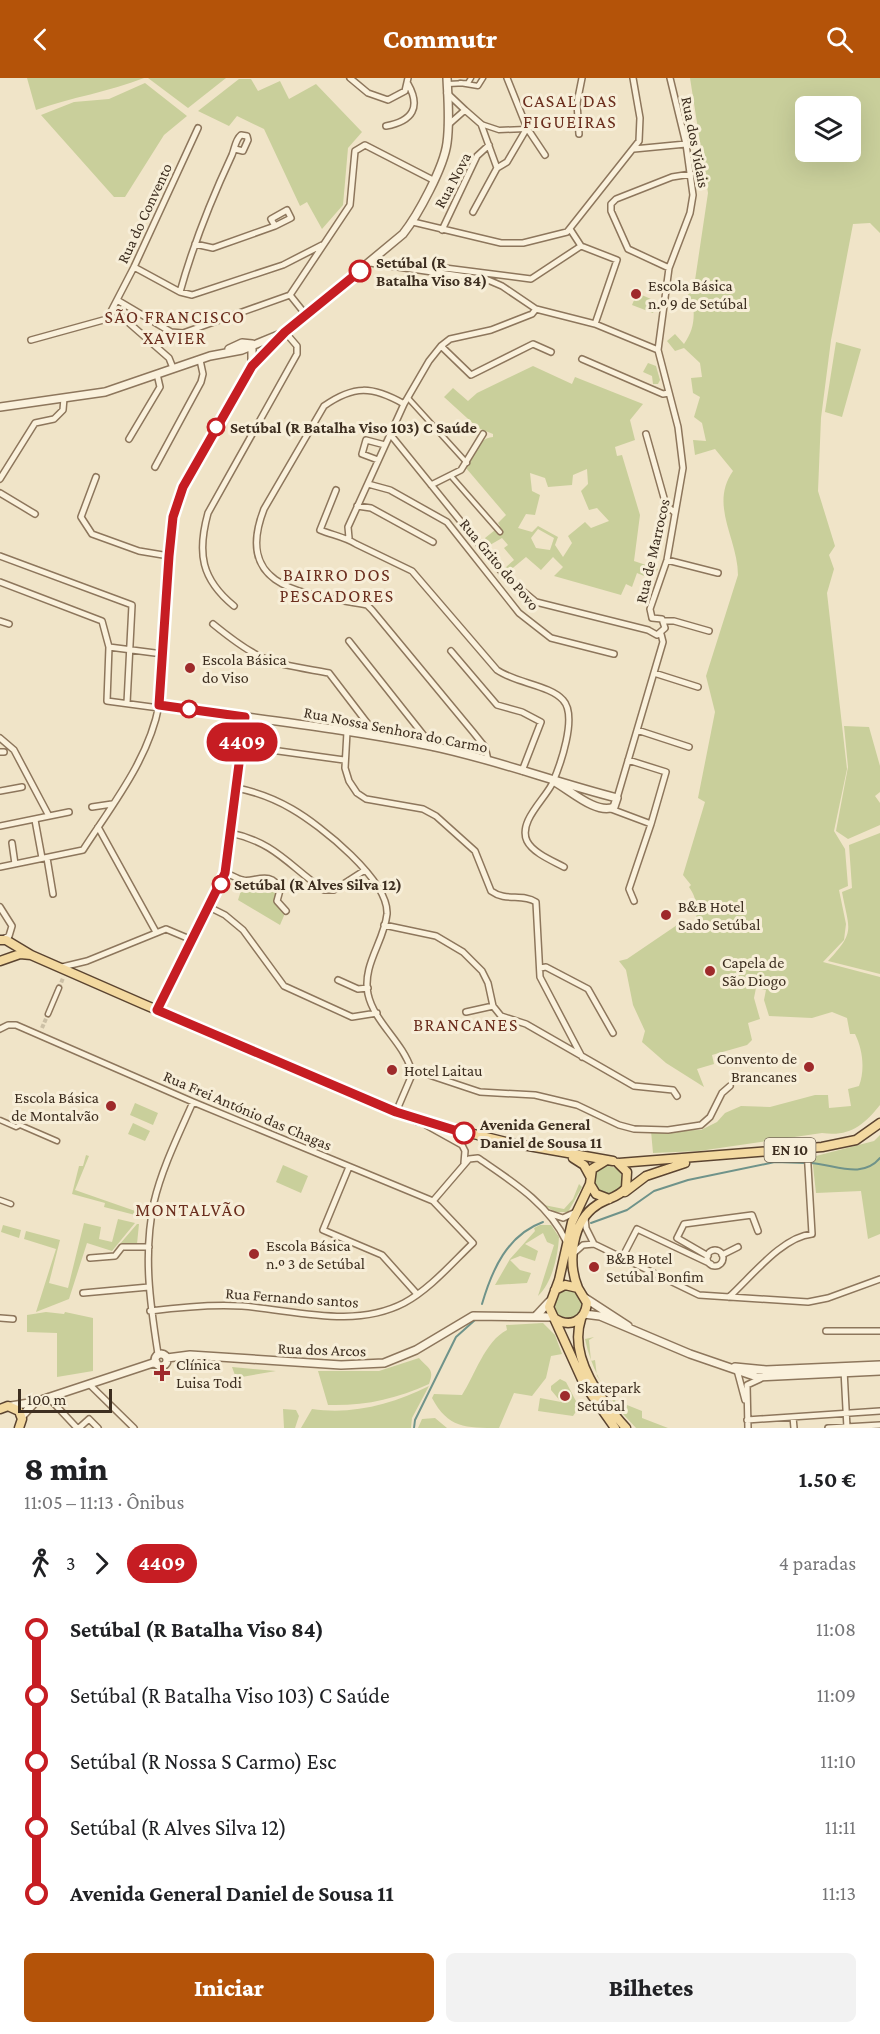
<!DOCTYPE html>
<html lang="pt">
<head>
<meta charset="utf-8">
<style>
  :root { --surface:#fff; --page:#f2f2f2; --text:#202124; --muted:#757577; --accent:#b45309 }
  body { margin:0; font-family:"Crimson Pro",serif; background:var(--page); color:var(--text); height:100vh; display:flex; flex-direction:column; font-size:22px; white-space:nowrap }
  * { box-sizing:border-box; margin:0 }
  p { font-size:20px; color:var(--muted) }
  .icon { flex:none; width:33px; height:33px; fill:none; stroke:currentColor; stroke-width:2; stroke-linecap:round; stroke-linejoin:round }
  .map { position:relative; height:1350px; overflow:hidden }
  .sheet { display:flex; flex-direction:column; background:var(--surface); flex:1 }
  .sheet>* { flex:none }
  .badge { padding:0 12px; border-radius:20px; font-size:21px; line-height:39px }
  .fabs { position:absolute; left:795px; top:18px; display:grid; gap:12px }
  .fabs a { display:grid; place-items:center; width:66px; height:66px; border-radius:9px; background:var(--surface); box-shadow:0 6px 24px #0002; font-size:30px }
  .scale { position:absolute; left:18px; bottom:15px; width:94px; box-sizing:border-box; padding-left:6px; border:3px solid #3d2e20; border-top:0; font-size:16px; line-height:21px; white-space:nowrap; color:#3d2e20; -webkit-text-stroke:4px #f7eed8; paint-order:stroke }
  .map>.badge { position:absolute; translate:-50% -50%; box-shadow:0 0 0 3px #fff }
  .legs { display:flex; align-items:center; gap:9px; height:66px; padding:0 24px; font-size:20px }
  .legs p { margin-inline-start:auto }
  .overview { display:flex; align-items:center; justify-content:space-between; height:102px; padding:0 24px }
  h1 { font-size:33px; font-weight:800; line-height:45px }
  .cta { display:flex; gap:12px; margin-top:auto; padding:12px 24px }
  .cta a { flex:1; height:69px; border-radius:9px; background:var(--accent); color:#fff; font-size:24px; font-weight:800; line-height:69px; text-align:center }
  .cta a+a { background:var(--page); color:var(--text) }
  ul { padding:0 24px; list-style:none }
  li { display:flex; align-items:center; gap:21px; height:66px; font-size:22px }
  li i { display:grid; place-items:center; width:9px; height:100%; margin:0 8px; background:currentColor }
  li i::after { content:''; width:15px; height:15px; margin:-8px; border:4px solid; border-radius:50%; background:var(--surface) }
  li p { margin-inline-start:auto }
  li:first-child i { background:linear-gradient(#0000 50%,currentColor 0) }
  li:last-child i { background:linear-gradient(currentColor 50%,#0000 0) }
  header { display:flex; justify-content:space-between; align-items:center; height:78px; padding:0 24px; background:var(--accent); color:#fff; font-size:27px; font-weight:800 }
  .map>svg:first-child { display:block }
  .green { fill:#c9cf9b; fill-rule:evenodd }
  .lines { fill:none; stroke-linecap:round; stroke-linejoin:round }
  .stream { stroke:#6f938a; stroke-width:2 }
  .pedestrian-tunnel { stroke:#ccc0a6; stroke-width:4; stroke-dasharray:4 2; stroke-linecap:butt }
  .pedestrian-casing { stroke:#8d765c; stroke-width:7 }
  .minor-casing { stroke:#8d765c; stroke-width:8 }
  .tertiary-casing { stroke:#8d765c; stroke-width:10 }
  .primary-casing { stroke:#5b4430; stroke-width:11 }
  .pedestrian { stroke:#faf1dc; stroke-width:4 }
  .minor { stroke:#faf1dc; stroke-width:5 }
  .tertiary { stroke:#faf1dc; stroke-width:7 }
  .primary { stroke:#f3d9a0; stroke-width:8 }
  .line-1-casing { stroke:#fff; stroke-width:14 }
  .line-1 { stroke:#c61d23; stroke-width:9 }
  .stop-1-dot { fill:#fff; stroke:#c61d23; stroke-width:3 }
  .poi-dot { fill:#9e2a2b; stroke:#f7eed8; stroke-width:2 }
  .labels { text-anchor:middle; stroke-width:6; stroke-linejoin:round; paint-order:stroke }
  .shield { fill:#f7eed8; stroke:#756857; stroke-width:1.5 }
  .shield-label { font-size:15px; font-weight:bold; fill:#3d2e20 }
  .street-label { font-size:16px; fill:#3d2e20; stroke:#f7eed8 }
  .stop-label { font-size:16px; font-weight:bold; fill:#3d2e20; stroke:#f7eed8; text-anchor:start }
  .poi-label { font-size:16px; fill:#3d2e20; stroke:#f7eed8; text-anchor:start }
  .neighbourhood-label { font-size:18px; letter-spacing:1.5px; fill:#6b2e1e; stroke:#f7eed8 }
</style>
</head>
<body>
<header><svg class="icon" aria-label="back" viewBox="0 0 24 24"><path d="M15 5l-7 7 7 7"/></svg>Commutr<svg class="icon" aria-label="search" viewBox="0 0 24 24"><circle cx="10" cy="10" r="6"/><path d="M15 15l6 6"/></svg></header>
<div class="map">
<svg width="880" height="1350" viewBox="0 0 880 1350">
  <rect width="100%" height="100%" fill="#f0e4c8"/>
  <path class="green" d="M27 0H144C109 14 72 19 36 32Z
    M148 0H226L188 30Z
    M690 0H880V155L870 145 853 146 831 262 821 340 818 413 835 468 829 477 834 491 827 515 847 691 834 753 845 771 848 808 839 812 846 846 844 862 823 884 880 899V1027C863 1048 849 1059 822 1055L699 1073 653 1075 651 1053 701 1052 717 1044 725 1035 741 1028 770 1029 815 1017H828L829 1030 851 1028 848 1011 859 1008C865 992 863 972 855 956H850L847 940 832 934 812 940 769 938 764 922 766 912 756 910 754 920 760 941 748 945 752 962 747 967 712 977 714 986 697 991 704 1009 666 985 642 964 645 953 633 927 626 892 619 883 627 881 680 845 694 848C699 834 697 820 689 809L691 807 683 797 705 724 698 720 715 634 706 598 738 497C738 461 709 427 733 393L715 371 695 377 693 362 706 363 702 345 694 339 700 319 693 315 691 300 702 299 700 285 684 270 675 273 667 263 675 256 684 266C693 253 695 242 693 226L687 227V218L694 209 708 115ZM806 28H850V74H806Z
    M239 1H251L258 13 280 3 289 21 316 6 362 54 348 70 343 127 322 151 307 124 300 128 264 51 237 38 229 48 198 33Z
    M145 5 187 38 164 57 125 119H114L41 37 74 24 109 21Z
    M637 215 658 224 653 235 632 227Z
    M836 264 861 271 842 339 825 334Z
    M648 285 656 288 660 302 658 306H653L652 298 643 294Z
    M533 288 572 306 575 299 643 326 630 342 635 362 615 369 617 378 622 377 640 437 634 483 658 491 651 501 637 495 632 509 626 506 621 517 554 498 563 489 553 479 541 492 526 479 508 494 505 490 514 482 504 470 508 467 502 460 490 467 485 460 500 448 498 445 506 437 466 390C475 377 476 361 493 359V356L478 350 444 319 453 310 468 323 477 315ZM587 391 588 406 581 413 589 432 597 430 609 443 591 450 585 444 568 458 572 465 563 479 555 467 558 459 538 448 532 454 518 450 526 436 535 437 540 417 532 413 530 395 545 400 548 409 572 407 573 397ZM538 451 554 460 550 472 536 470 531 460Z
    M844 648 869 649 880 688V714L875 718 880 725V747L848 761 836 753 848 689Z
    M880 755V896L828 883C856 853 849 852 842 814L852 810 849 767Z
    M258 799 278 807 277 820 286 833 280 847 238 822 244 803Z
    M135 1025 158 1035 153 1047 130 1037Z
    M133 1045 150 1053 145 1063 128 1056Z
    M880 1057V1156L868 1161 861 1113 816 1115 812 1079 874 1063Z
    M86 1077 89 1078 75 1112 141 1135 139 1138 104 1129 105 1125 72 1116 79 1088H83Z
    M283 1087 308 1098 301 1115 276 1104Z
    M594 1102a14 14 0 1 1 28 0a14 14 0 1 1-28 0Z
    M579 1106 582 1109 568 1134H555L544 1127 564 1131 573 1121Z
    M118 1141 135 1145 112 1173 87 1165 69 1221 36 1234 56 1171 24 1161 26 1153 60 1162 49 1205 68 1210 84 1145 101 1149 99 1161 112 1164Z
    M137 1146H139L137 1166 119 1167Z
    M3 1147 21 1152 19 1160 1 1154Z
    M540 1147H551L559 1159C558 1178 552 1205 538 1218L554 1167 547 1164 543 1155 525 1166 538 1173 535 1183 520 1178 510 1182 520 1192 531 1195 527 1205 495 1207 510 1181 535 1153 534 1150Z
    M554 1227a14 14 0 1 1 28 0a14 14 0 1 1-28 0Z
    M46 1234 64 1236 65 1234 93 1240V1293L57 1299V1255L27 1254V1237Z
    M543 1245 555 1257 562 1276 551 1278 546 1300 532 1318 514 1315 499 1350C465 1350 448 1350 432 1320L434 1316 462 1317C475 1297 485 1263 507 1252L506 1247Z
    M594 1259 589 1262 591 1283 595 1282 597 1298 617 1325 625 1324 620 1333C603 1309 591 1290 585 1261Z
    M419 1280C428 1291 435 1290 429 1306 396 1321 365 1328 328 1327L318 1293H379Z
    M232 1289 276 1293 236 1300Z
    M560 1301 566 1304 579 1329 573 1338 538 1333 540 1320 561 1324 551 1312V1308Z
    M429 1308 412 1340 411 1350H301L312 1331C353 1337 393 1326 429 1308Z
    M627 1327 642 1333V1340L668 1350H636L623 1336Z
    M283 1331 296 1332 299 1338 295 1350H284Z
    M435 1340 447 1350H418L422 1341Z"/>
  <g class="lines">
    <path class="stream" d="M810 1085C834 1086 862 1102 880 1080
      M591 1145 627 1132 654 1113 688 1102 775 1084 805 1085
      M482 1226C492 1192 507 1157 543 1144
      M414 1350 415 1342 456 1259 475 1242"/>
    <path class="pedestrian-tunnel" d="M59 910 63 900
      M42 950 48 936"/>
    <defs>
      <path id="pedestrian" d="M460 5 478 8 483 0
        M448 6 468 5 471 0
        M481 46 499 52 526 51
        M408 320 467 385
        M451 398 500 454
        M48 936 59 910
        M0 1042 16 1049 20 1047 57 1063
        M0 1122 11 1126"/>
      <path id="minor" d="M350 0 368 15 388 22 405 13 408 0
        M507 0 527 50 545 77
        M447 15 465 32 448 47
        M465 32 481 46 497 90
        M386 48C413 43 421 29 408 6
        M579 56 577 25 582 0
        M634 71 686 66
        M473 134 497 90 507 84 527 50 561 41 577 40
        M413 144 501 165H523L567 154 639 63 640 40 633 0
        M570 151 581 168 617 182 595 246
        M442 152 477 78 489 67
        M195 166 213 170 275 148 271 141 287 132 291 140 275 148
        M370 185 488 202 502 208 536 231 595 246 658 272
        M134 189 180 214 192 217 283 187 322 167
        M669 190 628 171 611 133V126L616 121 672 99 691 96
        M436 194 437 189 531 201 581 168
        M180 214C193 167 211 122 232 77 235 70 235 62 241 57L247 58 248 62 243 73 235 71
        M117 222 171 254 183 255 290 217
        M113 231 169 280 173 290
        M306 237 290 217 350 127 355 73 365 67 433 102
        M31 262 107 241 134 189 198 50
        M441 268 471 297 533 266 551 274
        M582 281 663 316 669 315
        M404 326C372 308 354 307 324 328L264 431C232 513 309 516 367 527L372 532 473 654 485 669 488 682
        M390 356 505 498 536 524 648 552
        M646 356 666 427 675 435
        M129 361 160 309 157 296
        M378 382 362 376 366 362 385 367
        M155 389 201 304 203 296 200 282
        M96 399 81 439 92 456 139 473 169 478
        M0 401 35 345 54 341 63 332 64 320
        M368 406 390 412 447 444 519 535 551 560 614 576
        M431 407 461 392 483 356
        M336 412 320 452C332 457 345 459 356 466L412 493 497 592C515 605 550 607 563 622 578 638 560 688 552 706 544 722 518 744 527 763 533 775 553 783 564 789
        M0 415 35 436
        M357 428 371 430 433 464
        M349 460 348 449 404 326 429 283 441 268 450 261 491 252 532 236 536 231
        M0 478 132 527 127 625
        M667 482 718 495
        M0 504 102 543 109 569 107 623 159 630
        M234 528C201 501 197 475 208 435L297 276V268L285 254
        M652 540 650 531 667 482 683 390 678 349 658 272 669 190 690 135 693 117 686 66 670 0
        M0 543 9 546
        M664 543H674L709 553
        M213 546C262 586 269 584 329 595L368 646 370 657
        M648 552 657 557 665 550 662 541 652 540
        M349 563 433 669
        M109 569 155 575
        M451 573 497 627 522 634 541 644 522 693
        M654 595 698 609
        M637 652 689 669
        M347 654 345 690 349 703 357 715 366 721 423 731 436 738 475 773 491 813C506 824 522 815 536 824L540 899 582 979
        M0 660 14 672 49 738
        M242 668 344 682
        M0 674H4
        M237 710C256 714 275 721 292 731 320 747 389 802 387 836 384 864 362 887 368 916 374 944 402 963 411 991V999L396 1034
        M0 713 22 709
        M617 720 663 564 661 556
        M92 729 112 726
        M611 731 651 746 666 694 628 682
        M35 742 42 780
        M0 748 69 734
        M98 749 156 854
        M230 755C275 764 290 789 324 812H334L365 792
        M12 765 15 786
        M47 780 53 816
        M0 789 83 772C112 727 149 681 159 627
        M225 795C231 796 236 801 243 802 253 805 272 791 280 812L277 823 286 833
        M634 823 629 811 651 746
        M0 829 12 848 9 858 3 861
        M209 829 225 837 243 852 284 908 352 939 377 935
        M384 847 436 858 463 874 482 893 488 905 493 928 501 938 526 946 634 1008 673 1012 677 1018
        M62 889 87 883 166 851 192 862
        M540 890 546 889 588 911 613 955
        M338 902 358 911 368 910
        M466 934 493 928
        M0 951 8 947H16L193 1024 433 1123 473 1165C452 1185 430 1211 404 1225 354 1251 294 1232 242 1228 211 1226 181 1229 150 1233
        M411 991 480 1014 535 1017 577 1027 619 1047 634 1051 668 1052 701 1047 710 1039 722 1015 730 1008
        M426 1047 462 1067 465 1073 464 1085
        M349 1089 323 1152 382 1177 417 1216
        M433 1123 469 1081 478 1080C510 1102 549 1126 566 1163
        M548 1135 563 1140 576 1134
        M585 1140 586 1150 594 1166
        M707 1180a8 8 0 1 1 16 0a8 8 0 1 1-16 0Z
        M574 1175 583 1167 594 1166 699 1217 808 1224 828 1220 880 1201
        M722 1177 738 1169
        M708 1178 677 1160 684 1146 752 1137 758 1153
        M90 1180 115 1178 122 1169H149
        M622 1180 637 1151 711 1186
        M83 1215 149 1209
        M729 1219C752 1198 782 1159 812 1156L807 1071
        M0 1240 13 1241
        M826 1253H880
        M158 1276C150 1225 143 1176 154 1124 162 1090 179 1056 193 1024
        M737 1292 745 1322
        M844 1292 847 1350
        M89 1306 134 1350
        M48 1319 77 1350
        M793 1339 794 1350
        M747 1342 880 1333
        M79 1350 89 1341 98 1350
        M748 1350 747 1307 760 1301
        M828 1350 880 1347"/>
      <path id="tertiary" d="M447 0C448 22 450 44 447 65 444 89 418 137 403 156L285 254 252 288 183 409 173 439 169 478 159 627C250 640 342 650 431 668 494 681 554 704 617 720L614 729C596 737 569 711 553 703
        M252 266V288
        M229 271 242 265 252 266
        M0 329 105 314 210 278 242 272 283 255
        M157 932 225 795 245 639
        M585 1220 628 1248
        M584 1236 600 1238 690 1276 757 1299 880 1293
        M536 1238 549 1224
        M155 1282a6 6 0 1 1 12 0a6 6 0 1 1-12 0Z
        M167 1280 190 1277 341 1287 384 1285 416 1272 473 1238 554 1239
        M735 1289 766 1292 880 1287
        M11 1328 35 1324 156 1284
        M22 1338 35 1324"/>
      <path id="primary" d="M0 862H6L31 877 143 926 417 1042 506 1064 613 1083
        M0 883 20 876 31 877
        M573 1080 584 1087 590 1098
        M605 1083 592 1091 590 1106 596 1116 609 1121
        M619 1085 822 1069 856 1062 880 1045
        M590 1106 572 1144 559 1202 549 1229 584 1306 615 1350
        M625 1114 646 1098 685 1085
        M578 1210C567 1184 572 1143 597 1127 607 1120 618 1120 626 1110L627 1094 618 1085
        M554 1240C569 1250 585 1244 587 1225L578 1210 565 1207 555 1212
        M581 1241C568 1280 602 1323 626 1350
        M0 1331 8 1328 19 1333 22 1341 19 1350"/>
    </defs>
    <use href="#pedestrian" class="pedestrian-casing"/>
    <use href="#minor" class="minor-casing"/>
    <use href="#tertiary" class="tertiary-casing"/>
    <use href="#primary" class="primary-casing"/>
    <use href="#pedestrian" class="pedestrian"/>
    <use href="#minor" class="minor"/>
    <use href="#tertiary" class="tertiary"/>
    <use href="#primary" class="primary"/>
  </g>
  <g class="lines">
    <defs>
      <path id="line-1" d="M360 193 285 254 252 288 183 409 173 439 169 478 159 627 245 639 225 795 157 932 396 1034 464 1055"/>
    </defs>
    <use href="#line-1" class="line-1-casing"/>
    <use href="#line-1" class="line-1"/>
  </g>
  <g class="stop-1-dot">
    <circle cx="360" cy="193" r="10"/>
    <circle cx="216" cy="349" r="8"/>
    <circle cx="189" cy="631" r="8"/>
    <circle cx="221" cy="806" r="8"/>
    <circle cx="464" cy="1055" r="10"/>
  </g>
  <g class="poi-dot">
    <circle cx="636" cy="216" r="6"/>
    <circle cx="190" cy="590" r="6"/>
    <circle cx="666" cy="837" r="6"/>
    <circle cx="710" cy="893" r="6"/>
    <circle cx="809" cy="989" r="6"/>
    <circle cx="392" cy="992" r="6"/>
    <circle cx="111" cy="1028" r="6"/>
    <circle cx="254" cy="1176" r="6"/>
    <circle cx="594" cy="1189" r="6"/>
    <path d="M159 1286h6v6h6v6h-6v6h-6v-6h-6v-6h6z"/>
    <circle cx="565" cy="1318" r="6"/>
  </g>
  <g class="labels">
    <rect class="shield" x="764.5" y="1060" width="51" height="24" rx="4.5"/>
    <g class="shield-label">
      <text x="790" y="1077">EN 10</text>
    </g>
    <g class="street-label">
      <text transform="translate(696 64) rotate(79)" y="6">Rua dos Vidais</text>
      <text transform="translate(452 102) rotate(-62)" y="6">Rua Nova</text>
      <text transform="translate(144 135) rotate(-65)" y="6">Rua do Convento</text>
      <text transform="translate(652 473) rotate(-77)" y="6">Rua de Marrocos</text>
      <text transform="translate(500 486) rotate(50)" y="6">Rua Grito do Povo</text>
      <text transform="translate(396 651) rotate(11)" y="6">Rua Nossa Senhora do Carmo</text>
      <text transform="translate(248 1032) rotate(23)" y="6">Rua Frei António das Chagas</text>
      <text transform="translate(292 1219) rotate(4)" y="6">Rua Fernando santos</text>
      <text transform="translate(322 1271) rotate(2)" y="6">Rua dos Arcos</text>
    </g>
    <g class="stop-label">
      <text x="376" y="190">Setúbal (R<tspan x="376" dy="18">Batalha Viso 84)</tspan></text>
      <text x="230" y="355">Setúbal (R Batalha Viso 103) C Saúde</text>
      <text x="234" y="812">Setúbal (R Alves Silva 12)</text>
      <text x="480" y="1052">Avenida General<tspan x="480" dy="18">Daniel de Sousa 11</tspan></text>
    </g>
    <g class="poi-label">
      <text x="648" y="213">Escola Básica<tspan x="648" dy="18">n.º 9 de Setúbal</tspan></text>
      <text x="202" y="587">Escola Básica<tspan x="202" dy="18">do Viso</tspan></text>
      <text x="678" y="834">B&amp;B Hotel<tspan x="678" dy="18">Sado Setúbal</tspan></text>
      <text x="722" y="890">Capela de<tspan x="722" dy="18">São Diogo</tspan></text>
      <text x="797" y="986" text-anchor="end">Convento de<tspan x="797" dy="18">Brancanes</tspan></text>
      <text x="404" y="998">Hotel Laitau</text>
      <text x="99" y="1025" text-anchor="end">Escola Básica<tspan x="99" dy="18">de Montalvão</tspan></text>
      <text x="266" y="1173">Escola Básica<tspan x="266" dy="18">n.º 3 de Setúbal</tspan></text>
      <text x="606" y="1186">B&amp;B Hotel<tspan x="606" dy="18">Setúbal Bonfim</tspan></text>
      <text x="176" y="1292">Clínica<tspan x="176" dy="18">Luisa Todi</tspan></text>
      <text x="577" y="1315">Skatepark<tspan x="577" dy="18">Setúbal</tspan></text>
    </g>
    <g class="neighbourhood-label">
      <text x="570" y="29">CASAL DAS<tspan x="570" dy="21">FIGUEIRAS</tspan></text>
      <text x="175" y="245">SÃO FRANCISCO<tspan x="175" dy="21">XAVIER</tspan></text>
      <text x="337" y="503">BAIRRO DOS<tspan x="337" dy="21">PESCADORES</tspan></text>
      <text x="466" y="953">BRANCANES</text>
      <text x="191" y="1138">MONTALVÃO</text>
    </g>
  </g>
</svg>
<div class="fabs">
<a><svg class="icon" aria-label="layers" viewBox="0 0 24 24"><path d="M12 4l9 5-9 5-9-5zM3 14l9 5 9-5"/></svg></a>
</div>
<div class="scale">100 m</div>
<b class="badge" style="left:242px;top:664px;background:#c61d23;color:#fff">4409</b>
</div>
<section class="sheet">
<div class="overview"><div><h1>8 min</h1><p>11:05 – 11:13 · Ônibus</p></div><b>1.50 €</b></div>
<div class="legs"><svg class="icon" aria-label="walk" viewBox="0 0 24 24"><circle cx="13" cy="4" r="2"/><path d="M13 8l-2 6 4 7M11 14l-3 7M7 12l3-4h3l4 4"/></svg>3<svg class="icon" aria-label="forward" viewBox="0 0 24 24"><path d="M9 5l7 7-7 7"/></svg><b class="badge" style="background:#c61d23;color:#fff">4409</b><p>4 paradas</p></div>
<ul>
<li><i style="color:#c61d23"></i><b>Setúbal (R Batalha Viso 84)</b><p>11:08</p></li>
<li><i style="color:#c61d23"></i><span>Setúbal (R Batalha Viso 103) C Saúde</span><p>11:09</p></li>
<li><i style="color:#c61d23"></i><span>Setúbal (R Nossa S Carmo) Esc</span><p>11:10</p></li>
<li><i style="color:#c61d23"></i><span>Setúbal (R Alves Silva 12)</span><p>11:11</p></li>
<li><i style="color:#c61d23"></i><b>Avenida General Daniel de Sousa 11</b><p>11:13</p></li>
</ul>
<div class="cta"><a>Iniciar</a><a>Bilhetes</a></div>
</section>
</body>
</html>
